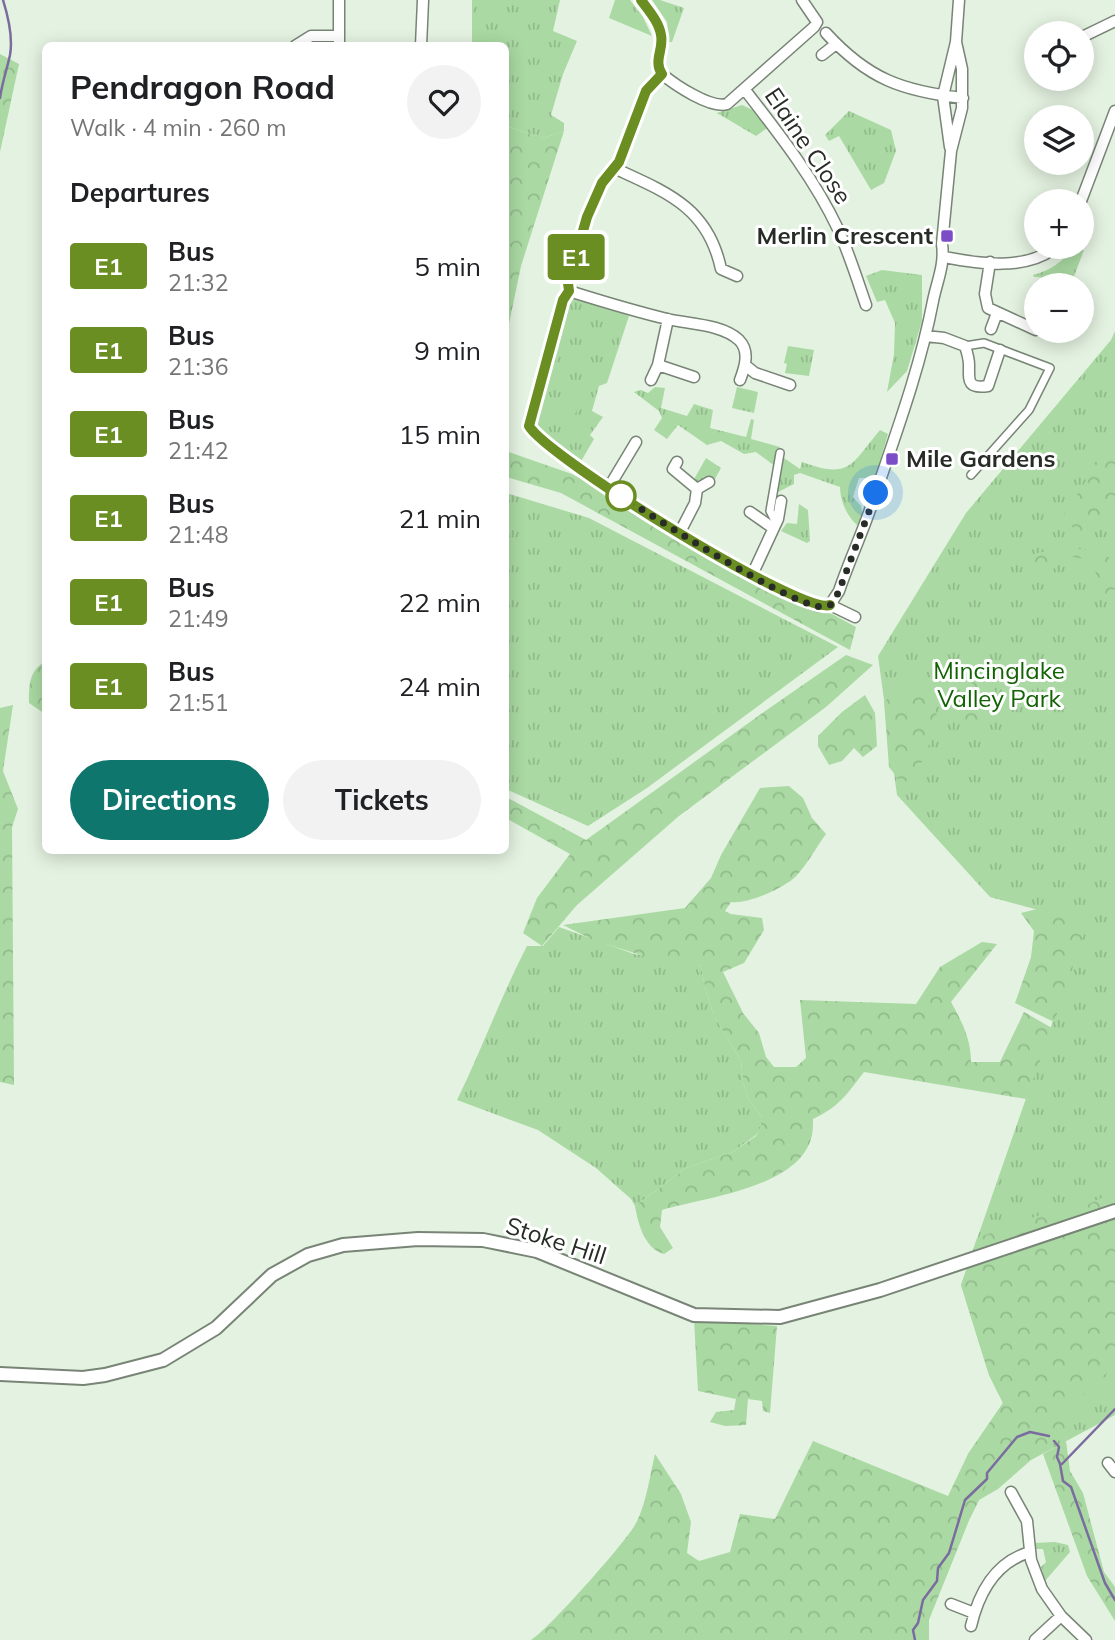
<!DOCTYPE html>
<html lang="en">
<head>
<meta charset="utf-8">
<style>
  :root { --surface:#fff; --page:#f2f2f2; --text:#202124; --muted:#757577; --accent:#0f766e }
  body { margin:0; font-family:Mulish,sans-serif; background:var(--page); color:var(--text); height:100vh; display:flex; flex-direction:column; font-size:26px; white-space:nowrap }
  * { box-sizing:border-box; margin:0 }
  p { font-size:23px; color:var(--muted) }
  .icon { flex:none; width:38px; height:38px; fill:none; stroke:currentColor; stroke-width:2; stroke-linecap:round; stroke-linejoin:round }
  .map { position:relative; flex:1; overflow:hidden }
  .details { position:absolute; left:42px; top:42px; width:467px; height:812px; display:flex; flex-direction:column; background:var(--surface); border-radius:10px; box-shadow:0 4px 18px #0003 }
  .details>* { flex:none }
  .badge { padding:0 14px; border-radius:5px; font-size:24px; line-height:46px }
  .buttons { position:absolute; left:1024px; top:21px; display:grid; gap:14px }
  .buttons a { display:grid; place-items:center; width:70px; height:70px; border-radius:50%; background:var(--surface); box-shadow:0 4px 18px #0003; font-size:35px }
  .you { position:absolute; width:35px; height:35px; margin:-18px; border:5px solid #fff; border-radius:50%; background:#1a73e8; box-shadow:0 0 0 10px #1a73e833 }
  .map>.badge { position:absolute; translate:-50% -50%; box-shadow:0 0 0 4px #fff }
  h2 { padding:0 28px; font-size:26px; line-height:63px }
  .round { display:grid; place-items:center; flex:none; width:74px; height:74px; border-radius:37px; background:var(--page) }
  .summary { display:flex; align-items:center; justify-content:space-between; height:119px; padding:0 28px }
  h1 { font-size:33px; font-weight:700; line-height:52px }
  .cta { display:flex; gap:14px; margin-top:auto; padding:14px 28px }
  .cta a { flex:1; height:80px; border-radius:42px; background:var(--accent); color:#fff; font-size:28px; font-weight:700; line-height:80px; text-align:center }
  .cta a+a { background:var(--page); color:var(--text) }
  ul { padding:0; list-style:none }
  li { display:flex; align-items:center; gap:21px; height:84px; padding:0 28px }
  li div { flex:1 }
  li b { display:block; font-size:26px }
  li em { font-style:normal }
  li .badge { min-width:77px; font-weight:700; text-align:center }
  .map>svg:first-child { display:block }
  .grass { fill:url(#grass-tufts) }
  .forest { fill:url(#forest-crowns) }
  .pitch { fill:#aad9a3 }
  .lines { fill:none; stroke-linecap:round; stroke-linejoin:round }
  .stream { stroke:#7a6c9f; stroke-width:2.5 }
  .pedestrian-casing { stroke:#788576; stroke-width:10 }
  .minor-casing { stroke:#788576; stroke-width:13 }
  .tertiary-casing { stroke:#788576; stroke-width:16 }
  .pedestrian { stroke:#fff; stroke-width:7 }
  .minor { stroke:#fff; stroke-width:10 }
  .tertiary { stroke:#fff; stroke-width:12 }
  .line-casing { stroke:#fff; stroke-width:16 }
  .line { stroke:#6b8e23; stroke-width:10 }
  .walk { stroke:#272d26; stroke-width:7; stroke-dasharray:0 12.6 }
  .poi-dot { fill:#7b4dc6; stroke:#fff; stroke-width:2.5 }
  .stop-dot { fill:#fff; stroke:#6b8e23; stroke-width:3.5 }
  .labels { text-anchor:middle; stroke-width:6; stroke-linejoin:round; paint-order:stroke }
  .street-label { font-size:24px; fill:#272d26; stroke:#fff }
  .poi-label { font-size:24px; font-weight:bold; fill:#272d26; stroke:#fff; text-anchor:end }
  .park-label { font-size:24px; fill:#126303; stroke:#fff }
</style>
</head>
<body>
<div class="map">
<svg width="1115" height="1640" viewBox="0 0 1115 1640">
  <defs>
    <pattern id="grass-tufts" width="24" height="20" patternUnits="userSpaceOnUse" patternTransform="scale(1.75)"><rect width="24" height="20" fill="#aad9a3"/><path d="M3 7l-1-3M5 7V3M7 7l1-3M15 17l-1-3M17 17v-4M19 17l1-3" fill="none" stroke="#92bb8c"/></pattern>
    <pattern id="forest-crowns" width="20" height="18" patternUnits="userSpaceOnUse" patternTransform="scale(1.75)"><rect width="20" height="18" fill="#aad9a3"/><path d="M2 6a3 3 0 1 1 6 0M12 15a3 3 0 1 1 6 0" fill="none" stroke="#92bb8c"/></pattern>
  </defs>
  <rect width="100%" height="100%" fill="#e4f2e1"/>
  <path class="grass" d="M472 0H560L553 31 577 41 563 74 551 115 564 123V131L544 138 506 126V46L472 43Z
    M615 0H630L643 17 652 36 609 18Z
    M652 0H660L684 8 672 42H669L667 22Z
    M742 105 753 110 767 128 756 136 717 113Z
    M849 111 891 130 896 151 884 183 871 190 839 136 829 141 825 135Z
    M1069 247 1084 250 1073 279 1034 277 1033 275C1047 272 1065 261 1072 248Z
    M882 270 922 275V321L907 371 887 392 894 354 895 323 885 300 877 302 866 276Z
    M568 295 629 316 607 383 599 386 592 411 603 417 590 435 594 439 580 463 532 429Z
    M1115 331V1415L1031 1460 998 1489 979 1500 970 1518 968 1454 1003 1403 989 1375 961 1285 1087 923 990 897 897 795 878 656 966 513 1111 340Z
    M788 346 814 350 809 376 785 373 787 364 784 363Z
    M655 387 665 388 661 408 687 416 694 404 713 410 710 428 746 437 751 419 754 420 751 439 780 447 775 466 756 452 744 454 721 441 707 445 678 425 667 439 654 430 662 418 659 411 634 392 641 390 648 393Z
    M737 387 758 392 754 413 732 408Z
    M880 430 888 434 875 478H859L853 497 861 506 863 516 857 525C846 515 840 500 840 487L800 473 794 475V484L776 493 781 456 800 469 802 462C851 480 851 464 880 430Z
    M706 458 721 468 715 479 708 476 702 482 695 483 693 481Z
    M506 493 589 518 838 647 647 788 588 826 506 789Z
    M799 504 808 510 810 541 807 543 781 531 787 523 797 524Z
    M559 927 634 954 700 963 706 991 714 1016 741 1061 743 1082 748 1098 762 1117V1126L756 1135 733 1152 686 1168 635 1206 631 1199 596 1168 538 1130 457 1100C482 1049 501 996 527 946H543Z
    M1055 1542 1068 1545 1070 1552 1045 1581 1041 1567 1046 1562 1043 1549H1035L1034 1543Z"/>
  <path class="forest" d="M0 54 19 64 0 152Z
    M506 126 544 138 564 131 521 266 506 338Z
    M1115 448V508L1108 521 1077 534 1064 514 1101 458Z
    M506 451 572 474 856 627 850 650 561 493 506 477Z
    M1066 547 1099 552 1115 561V589L1106 596 1090 560 1067 556 1040 582 1032 570 1033 554Z
    M846 655 873 665 826 707 679 816 577 905 542 946 523 933 537 898 570 854 506 818V797L586 840 761 714Z
    M45 661V714L29 703C29 684 29 672 45 661Z
    M928 677 937 717 925 758 903 785 889 767 884 701Z
    M973 680 991 688 1010 703 970 731 964 716Z
    M865 695 875 713 877 746 863 757 854 748 842 761 829 765 818 746V736L842 712Z
    M13 705 3 771 18 809 12 827 14 1085 0 1082V708Z
    M789 786 803 798 812 818 826 834C817 846 804 870 793 879 779 890 748 904 731 902L725 911 731 914 762 918 764 930 744 963 723 972 743 1013 759 1033 766 1057 774 1067H796L806 1058 800 1000 916 1004 940 967 982 942 997 944 951 1002C962 1022 971 1039 971 1062H1000L1024 1012 1052 1028 1026 1099 864 1072C847 1094 839 1107 813 1119 813 1124 813 1130 812 1135 801 1188 705 1197 662 1210L660 1227 673 1248 664 1254C645 1249 638 1224 635 1206L686 1168 733 1152 756 1136 761 1126 762 1117 748 1098 743 1082 741 1061 714 1016 706 991 700 963 679 967 593 940 563 925 685 908 711 878 721 855 760 788Z
    M1037 909 1088 923 1054 1022 1015 1003 1031 957 1034 931 1021 913Z
    M1115 1191V1365L1066 1411 1064 1436 1031 1460 1007 1461 990 1478 970 1518 929 1620V1640H531C546 1632 628 1540 636 1523 646 1505 650 1475 655 1454L681 1494 691 1522 687 1553 699 1561 730 1552 740 1514 775 1519 813 1441 948 1496 968 1454 1003 1403 989 1375 961 1285 977 1238 1056 1209 1081 1208Z
    M694 1320 777 1326 770 1413 763 1411 762 1401 748 1399 746 1425 725 1426 710 1422 716 1412 734 1410 736 1399 698 1391Z
    M1066 1441 1070 1471 1083 1493 1104 1572 1115 1587V1621L1087 1576 1043 1454Z"/>
  <path class="pitch" d="M565 392 581 398 572 423 556 417Z"/>
  <g class="lines">
    <path class="stream" d="M0 98C2 83 7 69 10 55 13 38 8 16 3 0
      M1054 1441 1059 1447 1057 1457 1060 1464H1062L1115 1409
      M1060 1464 1063 1481 1071 1487 1105 1583 1115 1600
      M915 1640 913 1630 918 1623 923 1600 937 1581 938 1568 949 1553 965 1500 987 1479V1473L1017 1437 1030 1432 1049 1436"/>
    <defs>
      <path id="pedestrian" d="M965 346 984 343 1050 368 1029 410 971 475
        M776 523 770 511 780 453"/>
      <path id="minor" d="M339 0V46
        M641 0C649 11 659 22 661 35 664 49 653 61 662 74L646 91 619 162 602 183 587 217 568 283 569 291 563 300 529 426 535 435 573 463 679 534 794 597 818 606 830 605 855 617
        M826 33C868 79 902 91 963 98
        M1082 37 1115 21
        M295 46 311 36H338
        M421 46 423 0
        M822 55 836 44
        M662 74C675 85 711 109 727 104L814 27 817 22 802 0
        M745 90C779 134 814 178 838 229 849 253 857 279 866 305
        M950 147 943 96 956 42 959 0
        M614 168C666 192 708 207 721 269L737 276
        M1081 201 1115 111
        M944 257C980 264 1026 271 1056 247
        M990 262 985 294 988 308 1036 330
        M569 291C601 301 634 311 667 319 688 324 722 324 739 340 750 351 745 367 740 380
        M991 329 997 313
        M926 336 944 338 965 346C967 352 969 358 969 365 969 381 967 389 988 386L1000 350
        M658 365 694 377
        M745 365 755 373 790 385
        M651 380 658 365 668 319
        M677 462 673 469 697 489
        M609 487 636 442
        M750 512 773 528
        M679 534 695 503 697 489 709 482
        M752 575 778 519 781 501
        M830 605 839 591C849 561 863 532 873 501 895 436 920 369 933 301 937 281 945 265 942 244L951 151 962 108V69L956 42
        M1108 1463 1115 1472
        M1011 1492 1027 1521 1031 1560 1042 1589 1061 1616 1086 1640
        M951 1604 974 1613
        M971 1626C979 1592 996 1562 1030 1552
        M1035 1640 1061 1616"/>
      <path id="tertiary" d="M0 1374 83 1378 105 1375 163 1360 216 1328 272 1275 308 1255 343 1245 418 1239 483 1240 537 1251 694 1315 780 1317 880 1290 1115 1211"/>
    </defs>
    <use href="#pedestrian" class="pedestrian-casing"/>
    <use href="#minor" class="minor-casing"/>
    <use href="#tertiary" class="tertiary-casing"/>
    <use href="#pedestrian" class="pedestrian"/>
    <use href="#minor" class="minor"/>
    <use href="#tertiary" class="tertiary"/>
  </g>
  <g class="lines">
    <defs>
      <path id="line" d="M641 0C649 11 659 22 661 35 664 49 653 61 662 74L646 91 619 162 602 183 587 217 568 283 569 291 563 300 529 426C547 457 802 616 830 605"/>
    </defs>
    <use href="#line" class="line-casing"/>
    <use href="#line" class="line"/>
    <path class="walk" d="M621 496C651 515 798 611 825 607 833 606 836 597 839 591L876 493"/>
  </g>
  <g class="poi-dot">
    <rect x="940" y="229" width="14" height="14" rx="3.5"/>
    <rect x="885" y="452" width="14" height="14" rx="3.5"/>
  </g>
  <circle class="stop-dot" cx="621" cy="496" r="14"/>
  <g class="labels">
    <g class="street-label">
      <text transform="translate(808 146) rotate(56)" y="8">Elaine Close</text>
      <text transform="translate(556 1241) rotate(18)" y="8">Stoke Hill</text>
    </g>
    <g class="poi-label">
      <text x="933" y="244">Merlin Crescent</text>
      <text x="906" y="467" text-anchor="start">Mile Gardens</text>
    </g>
    <g class="park-label">
      <text x="999" y="679">Mincinglake<tspan x="999" dy="28">Valley Park</tspan></text>
    </g>
  </g>
</svg>
<div class="buttons">
<a><svg class="icon" aria-label="locate" viewBox="0 0 24 24"><circle cx="12" cy="12" r="6"/><path d="M12 2v4M12 18v4M2 12h4M18 12h4"/></svg></a>
<a><svg class="icon" aria-label="layers" viewBox="0 0 24 24"><path d="M12 4l9 5-9 5-9-5zM3 14l9 5 9-5"/></svg></a>
<a>+</a>
<a>−</a>
</div>
<div class="you" style="left:876px;top:493px"></div>
<b class="badge" style="left:576px;top:257px;background:#6b8e23;color:#fff">E1</b>
<section class="details">
<div class="summary"><div><h1>Pendragon Road</h1><p>Walk · 4 min · 260 m</p></div><a class="round"><svg class="icon" aria-label="heart" viewBox="0 0 24 24"><path d="M12 20l-8-8c-3-5 5-10 8-4 3-6 11-1 8 4z"/></svg></a></div>
<h2>Departures</h2>
<ul>
<li><span class="badge" style="background:#6b8e23;color:#fff">E1</span><div><b>Bus</b><p>21:32</p></div><em>5 min</em></li>
<li><span class="badge" style="background:#6b8e23;color:#fff">E1</span><div><b>Bus</b><p>21:36</p></div><em>9 min</em></li>
<li><span class="badge" style="background:#6b8e23;color:#fff">E1</span><div><b>Bus</b><p>21:42</p></div><em>15 min</em></li>
<li><span class="badge" style="background:#6b8e23;color:#fff">E1</span><div><b>Bus</b><p>21:48</p></div><em>21 min</em></li>
<li><span class="badge" style="background:#6b8e23;color:#fff">E1</span><div><b>Bus</b><p>21:49</p></div><em>22 min</em></li>
<li><span class="badge" style="background:#6b8e23;color:#fff">E1</span><div><b>Bus</b><p>21:51</p></div><em>24 min</em></li>
</ul>
<div class="cta"><a>Directions</a><a>Tickets</a></div>
</section>
</div>
</body>
</html>
